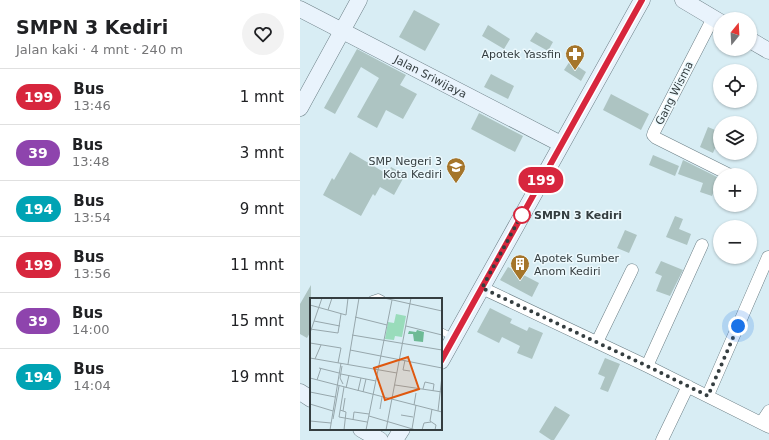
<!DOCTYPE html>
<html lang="id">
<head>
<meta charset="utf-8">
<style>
  :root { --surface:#fff; --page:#f2f2f2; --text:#202124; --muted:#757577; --line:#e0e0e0 }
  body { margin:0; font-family:"DejaVu Sans",sans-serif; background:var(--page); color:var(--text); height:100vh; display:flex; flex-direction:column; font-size:15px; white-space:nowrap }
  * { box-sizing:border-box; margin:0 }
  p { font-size:13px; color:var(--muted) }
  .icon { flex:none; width:22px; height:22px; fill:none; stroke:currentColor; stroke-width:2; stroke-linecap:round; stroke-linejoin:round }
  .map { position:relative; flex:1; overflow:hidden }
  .panel { display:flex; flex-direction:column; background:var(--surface); width:300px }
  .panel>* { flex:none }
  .badge { padding:0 8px; border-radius:13px; font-size:14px; line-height:26px }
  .needle { width:26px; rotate:18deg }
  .controls { position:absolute; left:413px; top:12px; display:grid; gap:8px }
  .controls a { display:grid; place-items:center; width:44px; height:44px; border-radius:50%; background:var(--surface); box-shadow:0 1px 3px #0004; font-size:20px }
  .you { position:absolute; width:20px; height:20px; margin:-10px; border:3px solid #fff; border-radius:50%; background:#1a73e8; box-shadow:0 0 0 6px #1a73e833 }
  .map>.badge { position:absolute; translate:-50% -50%; box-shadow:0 0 0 2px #fff }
  .round { display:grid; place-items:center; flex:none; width:42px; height:42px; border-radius:21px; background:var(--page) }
  .summary { display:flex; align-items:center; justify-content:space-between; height:68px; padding:0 16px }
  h1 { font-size:19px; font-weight:800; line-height:30px }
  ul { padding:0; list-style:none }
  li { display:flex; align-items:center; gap:12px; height:56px; padding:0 16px; border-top:1px solid var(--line) }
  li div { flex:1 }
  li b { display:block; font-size:15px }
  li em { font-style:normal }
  li .badge { min-width:44px; font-weight:700; text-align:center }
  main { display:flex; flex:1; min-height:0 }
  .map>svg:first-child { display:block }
  .building { fill:#adc4c2 }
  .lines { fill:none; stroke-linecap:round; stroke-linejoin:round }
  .lane-casing { stroke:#6b7e85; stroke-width:7 }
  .street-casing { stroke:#6b7e85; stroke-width:13 }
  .secondary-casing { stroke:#6b7e85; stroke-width:17 }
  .lane { stroke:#fff; stroke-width:6 }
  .street { stroke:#fff; stroke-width:12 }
  .secondary { stroke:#e9f3fc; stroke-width:16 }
  .line-casing { stroke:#fff; stroke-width:9 }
  .line { stroke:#d7263d; stroke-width:6 }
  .walk { stroke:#353e40; stroke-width:4; stroke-dasharray:0 7.2 }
  .stop-dot { fill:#fff; stroke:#d7263d; stroke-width:2 }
  .labels { text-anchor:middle; stroke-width:3; stroke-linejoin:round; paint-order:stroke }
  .poi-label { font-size:11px; fill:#353e40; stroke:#ecf9fd; text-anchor:end }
  .street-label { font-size:11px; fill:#353e40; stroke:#ecf9fd }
  .stop-label { font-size:11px; font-weight:bold; fill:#353e40; stroke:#ecf9fd; text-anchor:start }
  .inset-road { fill:none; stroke:#97a7ac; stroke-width:1 }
  .view { fill:#df580f; fill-opacity:0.15; stroke:#df580f; stroke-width:2 }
  .inset-edge { fill:none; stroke:#353e40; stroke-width:2 }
</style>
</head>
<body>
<main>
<section class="panel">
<div class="summary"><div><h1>SMPN 3 Kediri</h1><p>Jalan kaki · 4 mnt · 240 m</p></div><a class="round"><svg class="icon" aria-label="heart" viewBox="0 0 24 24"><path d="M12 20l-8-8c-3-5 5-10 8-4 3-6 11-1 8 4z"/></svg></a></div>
<ul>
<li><span class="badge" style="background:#d7263d;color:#fff">199</span><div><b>Bus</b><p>13:46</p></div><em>1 mnt</em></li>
<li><span class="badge" style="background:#8e44ad;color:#fff">39</span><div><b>Bus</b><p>13:48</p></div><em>3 mnt</em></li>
<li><span class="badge" style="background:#00a3b4;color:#fff">194</span><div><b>Bus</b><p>13:54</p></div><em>9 mnt</em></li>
<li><span class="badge" style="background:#d7263d;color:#fff">199</span><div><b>Bus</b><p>13:56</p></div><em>11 mnt</em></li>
<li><span class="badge" style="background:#8e44ad;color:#fff">39</span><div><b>Bus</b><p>14:00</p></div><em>15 mnt</em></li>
<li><span class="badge" style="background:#00a3b4;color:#fff">194</span><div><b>Bus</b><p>14:04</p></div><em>19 mnt</em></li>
</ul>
</section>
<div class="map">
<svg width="469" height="440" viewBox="0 0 469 440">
  <rect width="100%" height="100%" fill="#d8edf4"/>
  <path class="building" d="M114 10 140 24 125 51 99 37Z
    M188 25 210 39 204 49 182 36Z
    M236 32 253 42 248 51 230 41Z
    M57 49 106 75 100 85 117 94 103 119 86 110 77 128 57 117 79 78 61 67 35 114 24 108Z
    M270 61 286 72 281 81 264 70Z
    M191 74 214 86 208 99 184 87Z
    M311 94 349 114 341 130 303 110Z
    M179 113 223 136 215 152 171 129Z
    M408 127 420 132V136L413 153 400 147Z
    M50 152 87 174 91 167 105 175 94 195 80 187 75 196 73 194 61 216 23 195 32 178 34 180Z
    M353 155 379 166 375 176 349 165Z
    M383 160 419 178 412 196 400 192 403 183 378 174Z
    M375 216 383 219 379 229 391 234 387 245 366 237Z
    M325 230 337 235 329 253 317 248Z
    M361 261 383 270 370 296 356 291 362 276 355 273Z
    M208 267 239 283 232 297 200 280Z
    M11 285V331L7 338 0 334V304Z
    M190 308 212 319 210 323 227 331 229 327 243 333 232 359 217 353 220 346 202 337 199 343 177 332Z
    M305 358 320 364 308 392 300 389 305 377 298 374Z
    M255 406 270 415 254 440H251L239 432Z"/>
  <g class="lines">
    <defs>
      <path id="lane" d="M72 299 78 297 82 299
        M141 331 154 338"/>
      <path id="street" d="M413 18 354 132 353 135 356 138 430 175
        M182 288 347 366 469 427
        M297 342 332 270
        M347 366 402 245
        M408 395 468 257
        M461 423 469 411
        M362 440 388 386"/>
      <g id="secondary">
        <path d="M383 0 420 22"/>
        <path id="s1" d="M0 9 261 144"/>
        <path d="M450 40 469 51"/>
        <path d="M0 108 59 0"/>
        <path d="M141 361 342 0"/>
        <path d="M0 392 11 399"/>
        <path d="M61 429 80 440"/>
        <path d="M95 440 102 429"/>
      </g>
    </defs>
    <use href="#lane" class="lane-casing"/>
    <use href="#street" class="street-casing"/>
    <use href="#secondary" class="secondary-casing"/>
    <use href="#lane" class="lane"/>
    <use href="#street" class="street"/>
    <use href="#secondary" class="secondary"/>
  </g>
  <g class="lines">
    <defs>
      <path id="line" d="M141 361 342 0"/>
    </defs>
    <use href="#line" class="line-casing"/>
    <use href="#line" class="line"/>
    <path class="walk" d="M222 215 223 212 182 288 347 366 408 396 438 326"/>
  </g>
  <defs>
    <symbol id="pharmacy-pin" viewBox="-11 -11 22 30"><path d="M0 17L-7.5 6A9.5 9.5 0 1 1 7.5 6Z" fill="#a5752a" stroke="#ecf9fd"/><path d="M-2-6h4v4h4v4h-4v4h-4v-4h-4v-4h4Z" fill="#fff"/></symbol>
    <symbol id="school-pin" viewBox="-11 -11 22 30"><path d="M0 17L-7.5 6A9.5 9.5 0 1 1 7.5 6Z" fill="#a5752a" stroke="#ecf9fd"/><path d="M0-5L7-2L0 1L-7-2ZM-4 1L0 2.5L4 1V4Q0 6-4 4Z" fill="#fff"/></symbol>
    <symbol id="building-pin" viewBox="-11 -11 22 30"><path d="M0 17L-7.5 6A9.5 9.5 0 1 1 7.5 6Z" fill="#a5752a" stroke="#ecf9fd"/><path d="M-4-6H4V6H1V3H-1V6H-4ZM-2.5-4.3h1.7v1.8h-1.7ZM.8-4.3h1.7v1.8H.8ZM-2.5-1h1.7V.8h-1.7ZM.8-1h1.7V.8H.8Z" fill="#fff"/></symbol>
  </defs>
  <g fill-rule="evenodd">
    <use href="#pharmacy-pin" x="264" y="43" width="22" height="30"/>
    <use href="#school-pin" x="145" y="156" width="22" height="30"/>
    <use href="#building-pin" x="209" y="253" width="22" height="30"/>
  </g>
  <circle class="stop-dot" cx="222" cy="215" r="8"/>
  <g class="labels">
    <g class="poi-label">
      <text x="261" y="58">Apotek Yassfin</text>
      <text x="142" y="165">SMP Negeri 3<tspan x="142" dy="13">Kota Kediri</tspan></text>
      <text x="234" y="262" text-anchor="start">Apotek Sumber<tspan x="234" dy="13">Anom Kediri</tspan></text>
    </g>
    <g class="street-label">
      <text dy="4" stroke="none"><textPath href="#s1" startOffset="147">Jalan Sriwijaya</textPath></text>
      <text transform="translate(374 93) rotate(-63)" y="4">Gang Wisma</text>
    </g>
    <g class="stop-label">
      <text x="234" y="219">SMPN 3 Kediri</text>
    </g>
  </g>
  <g transform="translate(10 298)">
    <rect width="132" height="132" fill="#d8edf4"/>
    <path d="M86 16 96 18 92 39 85 38 84 42 75 41 78 24 84 25Z" fill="#99dcbb"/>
    <path d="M107 32 114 34 113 44 104 43 103 36H98L99 33 106 34Z" fill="#6dba95"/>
    <path class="inset-road" d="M74 0 132 13M0 7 36 17 38 0M18 12 22 0M45 19 77 27M4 23 30 28M96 28 132 37M0 31 28 35 31 16M0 35 12 0M42 37 132 52M0 45 31 50 28 65M40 52 132 70M0 60 87 75M5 61 11 47M95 62 93 72 100 73M38 66 49 0M32 68 30 80 33 86M9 70 29 75M31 76 66 83M0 80 132 114M7 82 11 70M85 87 132 94M34 89 29 119 57 124M36 90 39 77M113 91 115 84 124 86 123 93M48 93 51 80M0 94 25 99M53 94 56 81M0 106 23 113M104 107 106 95M70 111 72 99M122 111 120 123 126 127 125 132M30 112 36 114 34 132M33 113 35 100M128 113 132 78M91 117 103 119M59 118 106 132M23 121 29 88M43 122 44 114 59 116M0 123 21 125M102 131 106 107M20 132 31 65M56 132 82 2M76 132 101 0M112 132 114 125 121 124"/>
    <path class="view" d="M98 59 109 91 75 102 64 70Z"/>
    <rect width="132" height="132" class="inset-edge"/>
  </g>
</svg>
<div class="controls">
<a><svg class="needle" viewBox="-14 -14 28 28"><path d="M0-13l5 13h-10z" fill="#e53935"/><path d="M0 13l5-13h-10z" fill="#757577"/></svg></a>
<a><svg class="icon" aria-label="locate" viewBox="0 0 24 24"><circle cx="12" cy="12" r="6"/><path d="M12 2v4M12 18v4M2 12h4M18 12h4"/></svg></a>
<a><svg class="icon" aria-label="layers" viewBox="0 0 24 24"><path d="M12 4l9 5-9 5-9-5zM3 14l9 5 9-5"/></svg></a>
<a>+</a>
<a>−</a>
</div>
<div class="you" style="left:438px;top:326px"></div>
<b class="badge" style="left:241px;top:180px;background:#d7263d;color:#fff">199</b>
</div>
</main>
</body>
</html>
